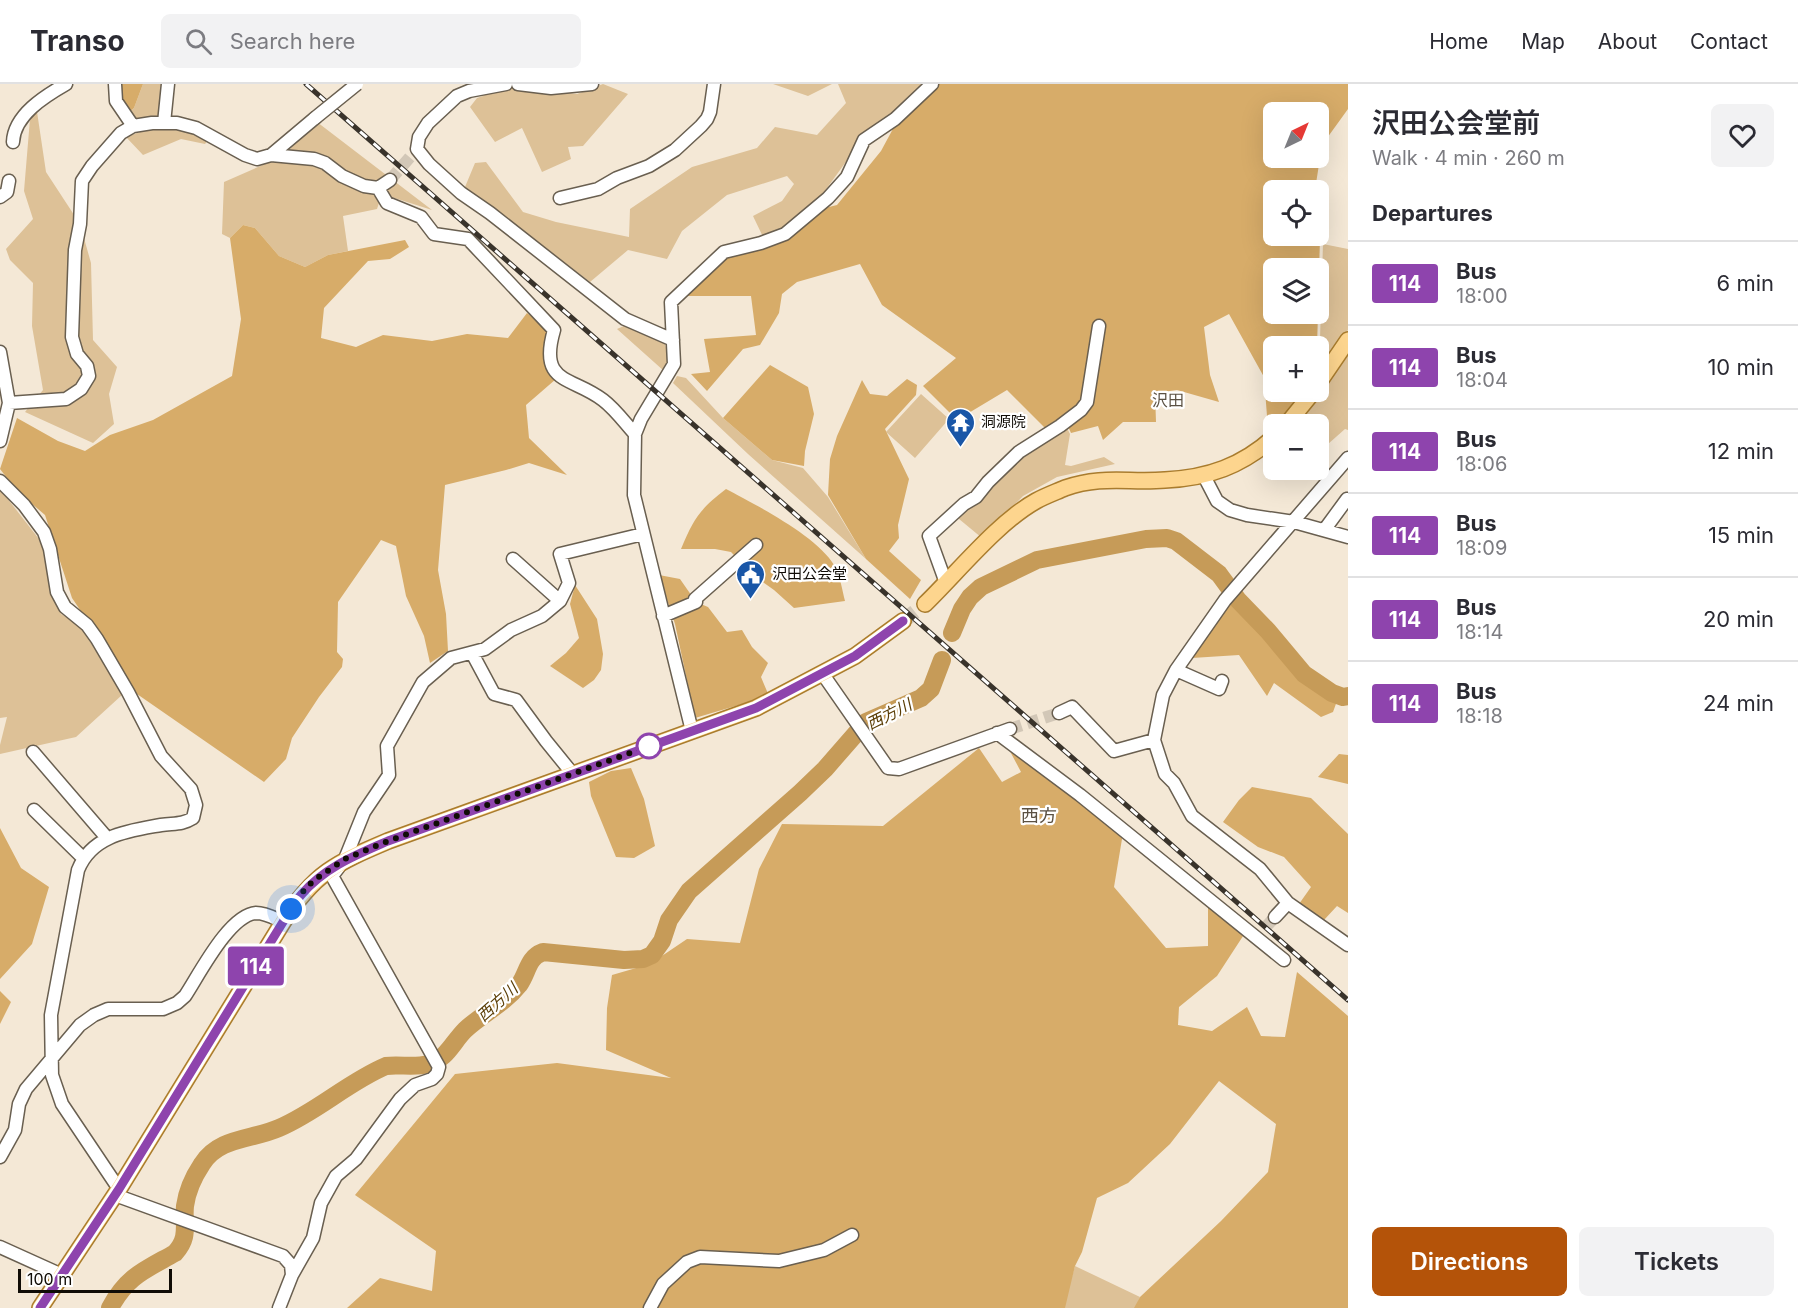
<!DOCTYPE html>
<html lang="en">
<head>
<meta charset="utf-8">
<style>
  :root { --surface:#fff; --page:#f2f2f3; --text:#2b2b33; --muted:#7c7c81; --line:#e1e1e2; --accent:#b45309 }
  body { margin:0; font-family:Inter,"Noto Sans JP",sans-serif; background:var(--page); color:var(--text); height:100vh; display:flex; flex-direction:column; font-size:22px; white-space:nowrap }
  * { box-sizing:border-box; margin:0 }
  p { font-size:20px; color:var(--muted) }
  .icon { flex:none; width:33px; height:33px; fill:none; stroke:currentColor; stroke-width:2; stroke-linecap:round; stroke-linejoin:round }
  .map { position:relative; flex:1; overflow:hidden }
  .side { display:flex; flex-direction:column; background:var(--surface); width:450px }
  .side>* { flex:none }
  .badge { padding:0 12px; border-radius:4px; font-size:21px; line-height:39px }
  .needle { width:39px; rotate:43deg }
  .tools { position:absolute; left:1263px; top:18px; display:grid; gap:12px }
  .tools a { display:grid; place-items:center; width:66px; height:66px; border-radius:9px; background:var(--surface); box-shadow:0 6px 24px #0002; font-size:30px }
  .scale { position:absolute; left:18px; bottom:15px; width:154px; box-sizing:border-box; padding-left:6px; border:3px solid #100c06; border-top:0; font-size:16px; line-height:21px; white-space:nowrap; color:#100c06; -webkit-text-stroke:4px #fff; paint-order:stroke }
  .you { position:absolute; width:30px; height:30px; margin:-15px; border:4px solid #fff; border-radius:50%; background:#1a73e8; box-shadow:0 0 0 9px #1a73e833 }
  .map>.badge { position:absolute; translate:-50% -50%; box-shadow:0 0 0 3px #fff }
  h2 { padding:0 24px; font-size:22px; line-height:54px }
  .round { display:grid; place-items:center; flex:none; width:63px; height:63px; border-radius:9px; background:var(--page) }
  .summary { display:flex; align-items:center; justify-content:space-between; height:102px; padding:0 24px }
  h1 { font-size:28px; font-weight:600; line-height:45px }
  .button { display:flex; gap:12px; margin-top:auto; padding:12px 24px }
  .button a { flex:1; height:69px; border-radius:9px; background:var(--accent); color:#fff; font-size:24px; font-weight:600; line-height:69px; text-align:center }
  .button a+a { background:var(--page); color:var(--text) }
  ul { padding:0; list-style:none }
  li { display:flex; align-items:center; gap:18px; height:84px; padding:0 24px; border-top:2px solid var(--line) }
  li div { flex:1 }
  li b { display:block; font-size:22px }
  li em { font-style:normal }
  li .badge { min-width:66px; font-weight:700; text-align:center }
  header { display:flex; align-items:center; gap:36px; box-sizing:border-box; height:84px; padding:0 30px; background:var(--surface); border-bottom:2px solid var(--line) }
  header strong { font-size:28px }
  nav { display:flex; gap:33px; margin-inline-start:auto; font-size:21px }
  .search { width:420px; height:54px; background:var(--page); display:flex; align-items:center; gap:15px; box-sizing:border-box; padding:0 21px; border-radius:9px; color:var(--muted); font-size:22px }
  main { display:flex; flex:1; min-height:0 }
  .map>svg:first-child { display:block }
  .green { fill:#ddc197 }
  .forest { fill:#d7ac69; fill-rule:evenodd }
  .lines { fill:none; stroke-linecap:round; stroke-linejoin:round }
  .river { stroke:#c69b58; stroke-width:18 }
  .minor-tunnel { stroke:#d2c7b7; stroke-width:12; stroke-dasharray:12 6; stroke-linecap:butt }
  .major-tunnel { stroke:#d2c7b7; stroke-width:15; stroke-dasharray:15 8; stroke-linecap:butt }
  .minor-casing { stroke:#695f50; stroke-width:15 }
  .major-casing { stroke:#a97c2e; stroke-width:18 }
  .minor { stroke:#fff; stroke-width:12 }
  .major { stroke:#fdd58e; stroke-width:15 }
  .rail-casing { stroke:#39332b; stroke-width:5 }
  .rail { stroke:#fff; stroke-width:3; stroke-dasharray:9; stroke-linecap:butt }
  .minor-bridge-casing { stroke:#695f50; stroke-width:15; stroke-linecap:butt }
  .minor-bridge { stroke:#fff; stroke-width:12 }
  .line-casing { stroke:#fff; stroke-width:14 }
  .line { stroke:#8e44ad; stroke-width:9 }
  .walk { stroke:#100c06; stroke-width:6; stroke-dasharray:0 10.8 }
  .stop-dot { fill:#fff; stroke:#8e44ad; stroke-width:3 }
  .labels { text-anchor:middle; stroke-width:4.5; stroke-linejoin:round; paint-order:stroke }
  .poi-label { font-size:15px; fill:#100c06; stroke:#fff; text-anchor:start }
  .neighbourhood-label { font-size:16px; fill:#5b5143; stroke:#fff }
  .water-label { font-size:16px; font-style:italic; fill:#5a3d05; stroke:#fff }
  .quarter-label { font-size:18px; fill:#5b5143; stroke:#fff }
</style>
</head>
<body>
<header>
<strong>Transo</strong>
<div class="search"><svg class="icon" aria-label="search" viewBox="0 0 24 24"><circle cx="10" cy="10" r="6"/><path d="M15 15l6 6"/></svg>Search here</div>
<nav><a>Home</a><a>Map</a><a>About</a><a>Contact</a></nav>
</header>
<main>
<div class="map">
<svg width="1348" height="1224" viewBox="0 0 1348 1224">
  <rect width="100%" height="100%" fill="#f4e8d6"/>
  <path class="green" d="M143 0H164L159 41 195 47 209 55 205 60 181 55 143 71 126 53 140 48 128 29 134 24Z
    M603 0 628 10 583 62 568 63 571 75 542 88 522 44 495 58 470 23 477 14 483 12 489 5 521 3 577 10Z
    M773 0H832L808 12Z
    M838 0H931L866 50 814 122 782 148 764 155 753 132 782 117 794 100 787 92 727 111 682 147 667 175 628 166 590 198 465 103 475 79 486 78 523 128 556 138 629 153 630 125 692 83 757 64 775 43 817 51 846 19Z
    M36 21 46 88 80 140 91 179 93 256 117 283 109 310 114 340 93 359 25 328 43 306 32 242 33 199 10 176 6 165 33 135 24 107 30 35Z
    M317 38 432 126 382 110 377 125 343 132 348 167 328 171 305 183 279 172 255 144 243 141 230 154 222 150 224 98 283 72Z
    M1323 160 1348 165V246L1319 287Z
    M626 241 664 256 669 275 664 287 617 245Z
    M1348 271V346L1345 345 1319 368 1318 340H1296L1307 329Z
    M677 292 686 294 723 334 772 376 803 384 828 413 866 475 748 370 673 299Z
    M921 310 949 335 915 374 886 348Z
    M1065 340 1070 350 1065 381 1071 382 1104 373 1115 380 1057 393 1023 412 982 454 953 430 1021 367Z
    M0 405 46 464 50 498 61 530 81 542 122 611 76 653 0 670V661L7 633 0 634Z
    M1075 1182 1140 1213 1135 1224H1063Z"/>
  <path class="forest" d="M117 0H143L134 24 128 29 118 16Z
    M931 0H1348V25L1322 61 1315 106H1274V152H1316L1320 156 1319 187 1318 184H1274V230H1318L1317 262H1274V308H1303L1290 325 1268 345 1264 293 1229 230 1204 243 1210 291 1219 318 1177 306 1155 309 1156 338H1123L1103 356 1098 342 1071 349 1066 338 1049 348 1007 306 957 336 923 302 956 274 882 221 860 180 797 198 782 210 779 229 760 261 743 265 707 307 691 290 710 288 704 255 756 251 751 212H682L726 170 763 163 817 126 837 121 881 67 901 30ZM1274 28H1318V74H1274Z
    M243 141 255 144 279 172 305 183 328 171 405 156 409 163 390 175 368 177 324 224 321 254 356 263 383 251 432 257 467 250 508 254 527 229 549 246 556 295 526 321 529 354 567 391 529 379 506 386 445 401 438 486 446 530 448 567 430 579 424 552 406 512 396 462 381 456 338 518 337 568 343 575 342 583 319 613 292 654 286 675 264 698 137 610 72 514 45 431 17 407 0 385 17 334 58 357 85 367 110 351 153 336 232 292 241 235 230 154Z
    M770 281 808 303 814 330 805 367 804 382 772 376 723 334Z
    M907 295 917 301 916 311 885 345 909 395 898 441 899 454 889 467 921 496 910 515 866 475 828 411 830 375 837 352 862 296 870 310 887 312Z
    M726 405C756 421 817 452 834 481 840 491 842 505 845 517L794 524 774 506 753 491 731 468 715 465H681C694 434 700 425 726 405Z
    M659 491 680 495 696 518 708 523 727 548 742 546 752 563 768 579 761 593 769 612 695 634 675 540Z
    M575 501 597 535 603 570 601 586 594 596 583 604 550 582 566 569 579 554 570 520Z
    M1231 518 1261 544 1302 592 1337 617 1333 628 1321 633 1274 599 1267 612 1239 571 1192 574Z
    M1003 654 1123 749 1114 803 1166 864 1208 862V820L1245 849 1217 892 1179 923 1178 941 1212 947 1247 923 1261 952 1285 953 1297 888 1348 932V1224H1134L1140 1213 1221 1137 1268 1088 1276 1040 1219 997 1170 1060 1128 1099 1097 1114 1082 1168 1075 1182 1065 1224H347L380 1194 432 1207 436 1167 355 1111 455 990 557 979 671 994 606 966 607 924 612 891 650 880 687 855 740 859 759 785 782 740 883 742 979 664 1002 698 1021 688Z
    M1339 670 1348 671V700L1318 693Z
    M631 684 644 715 655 762 634 774 616 773 591 712 589 698 611 687Z
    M1252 703 1311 714 1348 750V829L1337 822 1324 836 1299 820 1311 803 1284 773 1258 763 1223 738 1239 716Z
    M0 744 21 784 49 803 32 860 0 895Z
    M0 907 11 918 0 940Z"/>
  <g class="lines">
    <path class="river" d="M952 549 962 525 970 513 981 503 1037 476 1146 455 1167 454 1176 457 1219 490 1238 516 1268 547 1304 590 1332 609 1343 613 1348 612
      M110 1224C127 1192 145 1186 175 1169 190 1153 183 1141 185 1122 187 1107 194 1092 202 1080 219 1053 252 1056 279 1044 317 1028 348 998 386 982 399 980 415 984 428 980 447 975 452 959 465 946 482 930 504 920 519 901 528 889 527 874 543 868L624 876 643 875 652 871 662 857 669 836 689 807 800 709 825 685 866 638 921 614 931 605 942 576"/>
    <path class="minor-tunnel" d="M390 96 411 72
      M1010 645 1059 629
      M1264 845 1275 833"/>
    <path class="major-tunnel" d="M903 537 925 520"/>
    <defs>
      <path id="minor" d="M115 0 116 17 133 42
        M506 0 469 7 457 12 428 39 419 53 417 65 429 80 461 109 490 129 625 235 673 256
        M518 0 551 4 592 0
        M164 39 168 0
        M13 58C14 31 45 12 66 0
        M271 71 314 75 325 79 342 92 364 102 378 104 387 119 421 133 434 150 468 155 554 246C538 301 572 292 603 316 615 325 625 339 635 350
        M378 104 390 96
        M0 113 7 108 9 97
        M560 114 598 105 617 94 649 82 675 66 701 42 707 35 710 28 714 0
        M0 268 9 319 0 357
        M9 319 66 315 81 305 89 292 87 282 77 270 72 253 75 166 80 140 82 97 92 82 121 49 133 42 152 39H177L196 44 245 71 257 75 271 71 315 34
        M1348 374 1225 516 1176 586 1163 611 1154 656 1165 690 1174 699 1192 732 1260 785 1288 819 1348 861
        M1204 392 1217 417 1230 426 1247 431 1294 438 1348 453
        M0 397 24 421 44 448 50 465 57 508 65 523 87 541 97 555 128 608 161 672 191 705 196 721 193 734C182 741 174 739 161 741 128 747 92 751 78 786L51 931 52 991 62 1020 119 1105
        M1325 445 1347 415
        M513 475 560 517
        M946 499 929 452 964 420 976 413 988 398 1019 368 1060 342 1081 326 1087 318 1099 242
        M663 532 696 518 695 515 756 461
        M472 569 494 610 516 616 546 657 572 689
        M1176 586 1219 605 1222 597
        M822 589 888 684 899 685 1010 645
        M1059 629 1072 623 1114 667 1154 656
        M692 647 634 411 635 350 641 335 674 280 671 218 724 168 761 159 785 150 828 114 847 93 864 56 895 35 932 0
        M997 649 1080 711 1284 876
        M33 668 107 754
        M34 726 83 774
        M1275 833 1288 819
        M0 1073 15 1046 19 1020 26 1005 80 941 94 931 108 925H163L177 919 185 912C199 891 229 831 256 829 266 829 274 834 283 838
        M115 1111 283 1172 291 1181 292 1191 279 1224
        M0 1163 62 1191
        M292 1191 313 1154 321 1119 336 1092 356 1075 400 1015 415 1001 432 995 437 990 439 983 332 792 345 775 364 728 389 691 387 662 423 598 451 574 485 565 511 546 542 532 560 517 569 499 560 470 643 450
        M650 1224 663 1200 687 1178 700 1173 779 1177 824 1166 852 1151"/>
      <path id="major" d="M1318 300 1348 256
        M1287 340 1313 308
        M925 520C957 489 998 438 1036 417 1045 412 1056 408 1065 404 1102 391 1129 399 1165 396 1208 394 1242 382 1274 353
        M40 1224 119 1105 283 838C314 789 336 779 388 757L756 624 855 572 903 537"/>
    </defs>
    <use href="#minor" class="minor-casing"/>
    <use href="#major" class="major-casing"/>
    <use href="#minor" class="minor"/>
    <use href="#major" class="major"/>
    <defs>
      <path id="rail" d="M306 0 1348 916"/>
    </defs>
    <use href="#rail" class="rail-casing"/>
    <use href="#rail" class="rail"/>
    <defs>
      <path id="minor-bridge" d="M315 34 357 0"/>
    </defs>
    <use href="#minor-bridge" class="minor-bridge-casing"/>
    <use href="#minor-bridge" class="minor-bridge"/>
  </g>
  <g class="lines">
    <defs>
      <path id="line" d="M40 1224 119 1105 283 838C288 829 294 819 301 811 325 783 356 771 388 757L756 624 855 572 903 537"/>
    </defs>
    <use href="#line" class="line-casing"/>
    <use href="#line" class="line"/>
    <path class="walk" d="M291 825 299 812 313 797 345 775 388 757 652 661 649 662"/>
  </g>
  <defs>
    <symbol id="temple-pin" viewBox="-11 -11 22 30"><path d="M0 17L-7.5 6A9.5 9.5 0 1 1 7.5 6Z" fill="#1956a7" stroke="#fff"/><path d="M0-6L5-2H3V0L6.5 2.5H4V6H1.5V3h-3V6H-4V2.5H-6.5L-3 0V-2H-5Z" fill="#fff"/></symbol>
    <symbol id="civic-pin" viewBox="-11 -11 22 30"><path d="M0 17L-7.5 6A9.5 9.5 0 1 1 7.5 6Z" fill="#1956a7" stroke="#fff"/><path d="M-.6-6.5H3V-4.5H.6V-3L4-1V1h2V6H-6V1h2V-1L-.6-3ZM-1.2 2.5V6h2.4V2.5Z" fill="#fff"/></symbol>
  </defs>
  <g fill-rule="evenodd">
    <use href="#temple-pin" x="944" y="322" width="33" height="45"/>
    <use href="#civic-pin" x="734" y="474" width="33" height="45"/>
  </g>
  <circle class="stop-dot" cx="649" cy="662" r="12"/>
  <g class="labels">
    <g class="poi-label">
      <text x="981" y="343">洞源院</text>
      <text x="772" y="495">沢田公会堂</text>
    </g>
    <g class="neighbourhood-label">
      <text x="1168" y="322">沢田</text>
    </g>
    <g class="water-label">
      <text transform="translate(889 630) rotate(-27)" y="6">西方川</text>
      <text transform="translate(497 918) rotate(-42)" y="6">西方川</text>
    </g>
    <g class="quarter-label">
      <text x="1039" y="738">西方</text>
    </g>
  </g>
</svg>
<div class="tools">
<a><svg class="needle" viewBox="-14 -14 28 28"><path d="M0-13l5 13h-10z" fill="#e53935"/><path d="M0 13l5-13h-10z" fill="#7c7c81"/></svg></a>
<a><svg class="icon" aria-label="locate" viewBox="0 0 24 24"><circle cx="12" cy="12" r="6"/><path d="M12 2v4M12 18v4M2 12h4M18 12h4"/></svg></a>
<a><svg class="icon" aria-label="layers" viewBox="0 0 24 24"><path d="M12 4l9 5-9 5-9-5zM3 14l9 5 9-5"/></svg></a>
<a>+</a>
<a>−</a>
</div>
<div class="scale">100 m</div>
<div class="you" style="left:291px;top:825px"></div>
<b class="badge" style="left:256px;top:882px;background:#8e44ad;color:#fff">114</b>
</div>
<section class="side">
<div class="summary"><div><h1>沢田公会堂前</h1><p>Walk · 4 min · 260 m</p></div><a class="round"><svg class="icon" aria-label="heart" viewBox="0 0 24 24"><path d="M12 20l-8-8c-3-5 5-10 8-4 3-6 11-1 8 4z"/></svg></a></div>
<h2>Departures</h2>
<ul>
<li><span class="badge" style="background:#8e44ad;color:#fff">114</span><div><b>Bus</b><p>18:00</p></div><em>6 min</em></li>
<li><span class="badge" style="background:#8e44ad;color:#fff">114</span><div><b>Bus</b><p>18:04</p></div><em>10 min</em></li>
<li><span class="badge" style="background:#8e44ad;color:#fff">114</span><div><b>Bus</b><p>18:06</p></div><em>12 min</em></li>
<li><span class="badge" style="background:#8e44ad;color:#fff">114</span><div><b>Bus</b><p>18:09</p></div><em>15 min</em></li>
<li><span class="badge" style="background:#8e44ad;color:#fff">114</span><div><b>Bus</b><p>18:14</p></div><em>20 min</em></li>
<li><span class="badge" style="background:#8e44ad;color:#fff">114</span><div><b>Bus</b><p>18:18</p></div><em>24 min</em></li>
</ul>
<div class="button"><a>Directions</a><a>Tickets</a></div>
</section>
</main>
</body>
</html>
